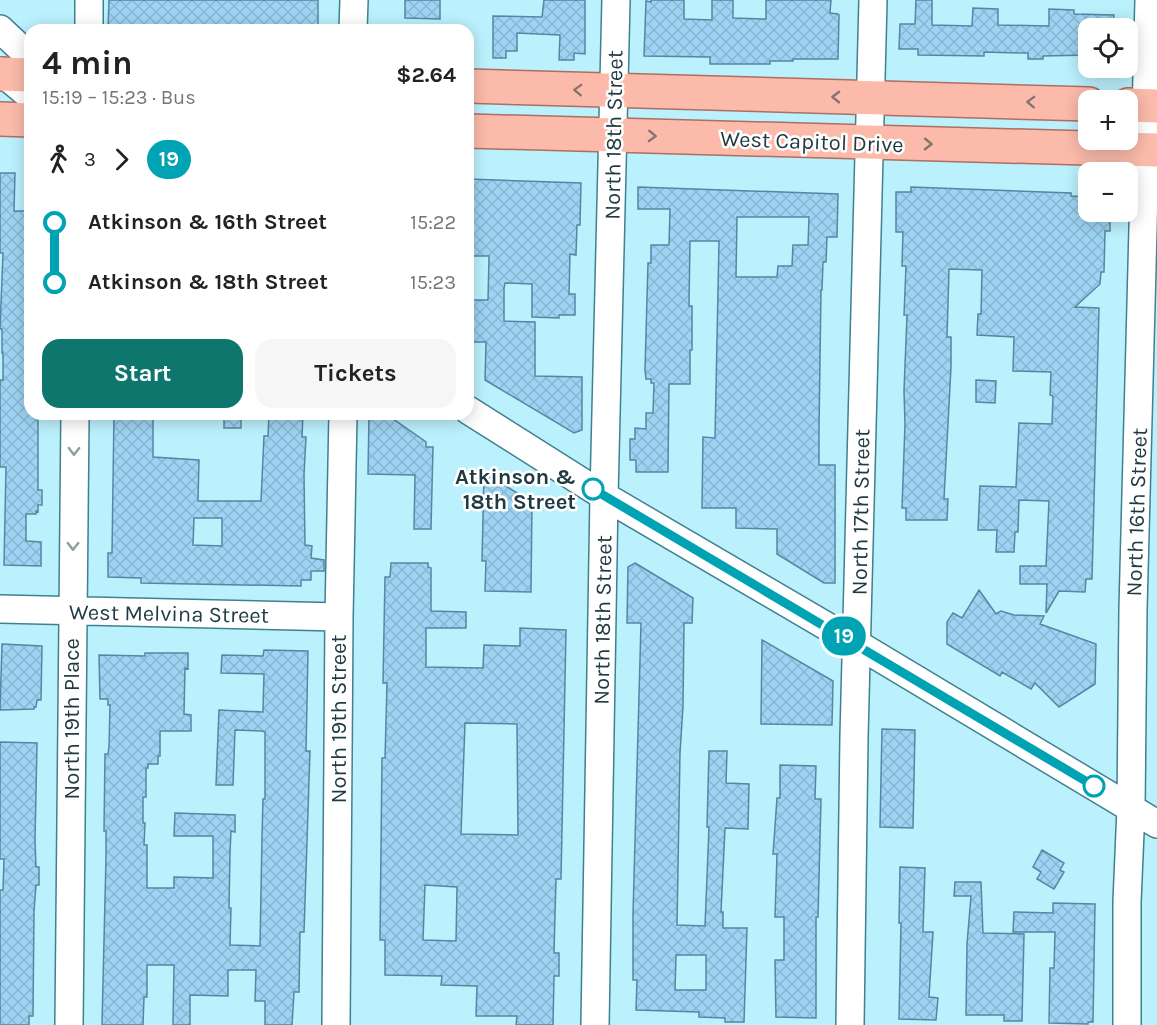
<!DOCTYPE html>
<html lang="en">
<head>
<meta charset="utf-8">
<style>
  :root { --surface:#fff; --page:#f6f6f6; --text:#222; --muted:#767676; --accent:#0f766e }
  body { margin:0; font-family:Karla,sans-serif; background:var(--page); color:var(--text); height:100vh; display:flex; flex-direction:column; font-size:22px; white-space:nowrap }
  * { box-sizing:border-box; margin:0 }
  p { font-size:20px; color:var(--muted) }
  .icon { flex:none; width:33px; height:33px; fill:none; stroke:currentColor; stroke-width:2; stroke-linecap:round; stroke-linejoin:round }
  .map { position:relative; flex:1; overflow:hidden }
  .details { position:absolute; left:24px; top:24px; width:450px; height:396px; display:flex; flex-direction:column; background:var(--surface); border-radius:18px; box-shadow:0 3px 15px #0003 }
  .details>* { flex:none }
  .badge { padding:0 12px; border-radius:20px; font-size:21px; line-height:39px }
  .fabs { position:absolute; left:1078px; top:18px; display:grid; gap:12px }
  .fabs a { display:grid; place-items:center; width:60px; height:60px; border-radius:12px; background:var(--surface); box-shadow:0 3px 15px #0003; font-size:30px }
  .map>.badge { position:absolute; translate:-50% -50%; box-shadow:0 0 0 3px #fff }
  .legs { display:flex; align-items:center; gap:9px; height:66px; padding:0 18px; font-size:20px }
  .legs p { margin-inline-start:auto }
  .headline { display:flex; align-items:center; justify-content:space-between; height:102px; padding:0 18px }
  h1 { font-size:33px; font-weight:700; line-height:45px }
  .button { display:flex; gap:12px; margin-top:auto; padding:12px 18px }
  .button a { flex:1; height:69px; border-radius:18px; background:var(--accent); color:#fff; font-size:24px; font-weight:700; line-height:69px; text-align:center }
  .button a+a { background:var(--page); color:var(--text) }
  ul { padding:0 18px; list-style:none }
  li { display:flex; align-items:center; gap:21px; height:60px; font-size:22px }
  li i { display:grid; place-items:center; width:9px; height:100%; margin:0 8px; background:currentColor }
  li i::after { content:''; width:15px; height:15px; margin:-8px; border:4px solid; border-radius:50%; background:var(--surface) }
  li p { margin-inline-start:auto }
  li:first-child i { background:linear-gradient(#0000 50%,currentColor 0) }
  li:last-child i { background:linear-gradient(currentColor 50%,#0000 0) }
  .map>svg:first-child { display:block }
  .building { fill:url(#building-cross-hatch); stroke:#5487a4; stroke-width:1.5; fill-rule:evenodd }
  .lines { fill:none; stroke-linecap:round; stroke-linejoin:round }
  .minor-casing { stroke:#3f8190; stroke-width:30 }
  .major-casing { stroke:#ac6f61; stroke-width:36 }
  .minor { stroke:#fff; stroke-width:27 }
  .major { stroke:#fbbaaa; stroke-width:33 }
  .oneway { stroke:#827470 }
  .oneway2 { stroke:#8f9ca0 }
  .line-1-casing { stroke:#fff; stroke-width:14 }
  .line-1 { stroke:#00a3b4; stroke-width:9 }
  .stop-1-dot { fill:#fff; stroke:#00a3b4; stroke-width:3 }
  .labels { text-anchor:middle; stroke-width:5; stroke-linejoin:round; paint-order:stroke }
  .street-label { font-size:22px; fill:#1f3a41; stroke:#fff }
  .stop-label { font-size:22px; font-weight:bold; fill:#1f3a41; stroke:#fff; text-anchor:end }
</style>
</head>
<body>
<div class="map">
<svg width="1157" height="1025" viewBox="0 0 1157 1025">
  <defs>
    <pattern id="building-cross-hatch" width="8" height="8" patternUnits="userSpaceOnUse" patternTransform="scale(1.5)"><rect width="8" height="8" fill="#9ed4f3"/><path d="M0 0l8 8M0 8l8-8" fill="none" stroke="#88b7d2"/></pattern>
  </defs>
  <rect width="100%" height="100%" fill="#bbf0fd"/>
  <path class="building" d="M109 0H318V30H108Z
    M405 0H440V19L405 18Z
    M544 0H585V54L574 53V60H559L560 35 517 33V51H506V58H493V16L542 17Z
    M651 0H684V19L712 20V0H733V18L766 19V0H831L830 13 838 14 839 15 838 59H793V61H770V64H710V57L644 56 646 1 651 2Z
    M916 0H932V25L972 26 973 8 998 9V25L1049 26V9L1074 10V14L1114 15 1113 28H1089V55L1043 56V59H1028V53H1022L984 52V56L918 55V49H899L900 24H915Z
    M0 173H15L14 211H30V414H38V490H42V505H38V512L36 511V514H26V541L41 542V566L4 565 6 467H0V380H3V353H2V329H0L3 253H0Z
    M468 179 581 183 580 225H577L576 255 570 254 569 294H575V315H559V318L532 317V284L505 283 504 289V321L535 322V376L582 377V430L574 433 485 380 486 342H468V300H488L489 256H468Z
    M638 187 838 194 837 237H827L826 262H823L822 290H821L819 429V465H835V583H824L777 554V529L736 528V508H702L703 437 715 438 719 241H690L689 306H692V350H690V384H669L668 472H636V460H630V439H635V428L646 429V413H653L654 383H651V379H646L645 370 648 263H651V245H669L670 209H638ZM737 217H809L808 245H793L792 266H778L777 277H736Z
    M911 187 1071 193V196L1089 197V212H1110V231H1105L1104 272H1101L1100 284 1075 307 1099 308 1092 579H1086L1085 592 1059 591 1046 613 1047 584H1020V566H1046L1049 501 1019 500 1018 532H1015L1014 552H996L997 530H978L980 486 1016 487 1019 423 1052 424 1053 396 1050 395 1051 372 1013 371 1014 337 977 335 978 314H981L982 270 949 269 947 337H951V367L944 499H948L947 520H906V508H902L905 424 904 391 907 315H904L906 266H902L903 232H896V192H911Z
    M976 380 996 381 995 403 976 402Z
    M114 414H153V457L199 460 198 501H261L264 436H268L269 414H303L302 437H306L304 475 305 545 312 546 311 558 324 560V571H311V580H301V586L141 583V578L108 577V553H112ZM194 518H222V546L193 545Z
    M224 414H241V428H224Z
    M369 414H386L426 442V447H433L431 529H414L415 475 368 474Z
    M484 473 532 502 531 592 485 591 486 561H482Z
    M391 563H428V567L431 568V611L466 612V628H426V667L483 668 484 645 520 646V628L566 630 561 879H556L555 915 554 953H559V976H554L553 1025H516L517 1016H476L477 986 441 985 442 976 385 975V940H380L382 758H385L387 683H383L385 577H390ZM465 723 517 724 518 835 461 834ZM425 885 457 887 456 941 423 940Z
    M635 563 693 598 692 623H684L683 706 680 753 677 925 705 926 709 827H707L709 751H727L726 783 749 784 748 829 725 828 721 912H723V928H747L744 1022H725V1018L699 1017V1012L636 1010 637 980H633V914L641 623H627L628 567ZM676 955H706V990H675Z
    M979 590 996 614 1001 611 1014 615 1044 616 1040 624 1096 644 1095 684 1059 707 1035 683 1031 689 1002 672 1000 676 947 644V622L953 613 962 618Z
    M762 640 833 681 832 725 761 724Z
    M2 644 42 646 41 700H37L36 707H34V709L0 710Z
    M264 650 308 651 306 751H310L304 932H300L299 992H294L292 1025H265V1001H255L256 970H228V996L190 995V1025H173L174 965H147V997H144L143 1025H102L106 857V831H104L105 754H108L109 747 110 705H108V699H100L99 655 145 656V653H188V669L185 668 184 714 191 715V731H160V756H158V764H148V768H146V797H143V823H145L144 845H147V888H174V877L213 878V836H174L175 813 235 815V832L231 831 230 853 229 908H231L230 945 260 946 262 837 263 799H265V732L262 731 235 730 233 785H216L219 710 263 712V709L264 674 221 673 222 655 263 656Z
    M882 729 915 730 913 828 880 827Z
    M0 742 37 743 35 841 36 867H39V885H36L34 911 33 1016H29V1025H0V890H3L4 859H0Z
    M780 765 816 766 815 799H821L818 917H816V1018L776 1017 775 960H784V917H775L777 854H773L777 798H780Z
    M1042 850 1064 863 1060 870 1064 872 1054 889 1037 879 1041 872 1033 867Z
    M900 867 925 868 923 932H933L929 997 938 998 936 1020 899 1019 901 923H899Z
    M955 882H981L983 933 1024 934 1022 1021H1004V1015H966L967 944 971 896H954Z
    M1053 903 1095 904 1093 1022H1088V1024L1049 1023 1050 968H1054L1055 932H1013L1014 912 1053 913Z"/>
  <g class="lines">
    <defs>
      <path id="minor" d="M89 0V30
        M0 29 30 57
        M353 30 354 0
        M0 71 30 96
        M468 410 604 496 857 644 1157 824
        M0 609 339 617
        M69 1025 75 414
        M336 1025 339 617 343 414
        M595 1025 604 496 616 0
        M850 1025 854 737 873 0
        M1127 1025V902L1131 808 1133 609 1149 0"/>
      <path id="major" d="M0 74 30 75
        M468 86 1089 104
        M1128 105 1157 106
        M0 119 30 120
        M468 131 1157 150"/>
    </defs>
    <use href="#minor" class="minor-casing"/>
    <use href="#major" class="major-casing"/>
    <use href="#minor" class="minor"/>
    <use href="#major" class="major"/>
  </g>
  <defs><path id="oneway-chevron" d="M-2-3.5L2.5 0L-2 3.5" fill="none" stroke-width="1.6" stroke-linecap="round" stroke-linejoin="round" transform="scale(1.5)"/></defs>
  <g class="oneway">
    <use href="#oneway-chevron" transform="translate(578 90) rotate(-178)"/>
    <use href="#oneway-chevron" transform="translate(836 97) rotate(-179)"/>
    <use href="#oneway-chevron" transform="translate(1031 102) rotate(-178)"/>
    <use href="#oneway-chevron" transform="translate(652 136) rotate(2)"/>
    <use href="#oneway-chevron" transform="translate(928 144) rotate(1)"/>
  </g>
  <g class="oneway2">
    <use href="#oneway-chevron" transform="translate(74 451) rotate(91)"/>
    <use href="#oneway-chevron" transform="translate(73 546) rotate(91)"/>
  </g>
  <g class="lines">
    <defs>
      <path id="line-1" d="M593 489 1094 786"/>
    </defs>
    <use href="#line-1" class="line-1-casing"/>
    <use href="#line-1" class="line-1"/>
  </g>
  <g class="stop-1-dot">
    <circle cx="593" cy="489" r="10"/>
    <circle cx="1094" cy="786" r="10"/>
  </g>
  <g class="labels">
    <g class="street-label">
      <text transform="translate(613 135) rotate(-89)" y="8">North 18th Street</text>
      <text transform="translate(812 141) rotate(2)" y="8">West Capitol Drive</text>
      <text transform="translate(860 512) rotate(-89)" y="8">North 17th Street</text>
      <text transform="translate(1136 512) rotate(-88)" y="8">North 16th Street</text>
      <text transform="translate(169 613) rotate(1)" y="8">West Melvina Street</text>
      <text transform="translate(602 620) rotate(-89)" y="8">North 18th Street</text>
      <text transform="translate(71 719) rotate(-90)" y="8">North 19th Place</text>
      <text transform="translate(338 719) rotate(-90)" y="8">North 19th Street</text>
    </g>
    <g class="stop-label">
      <text x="576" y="484">Atkinson &amp;<tspan x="576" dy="25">18th Street</tspan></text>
    </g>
  </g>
</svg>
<div class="fabs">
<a><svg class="icon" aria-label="locate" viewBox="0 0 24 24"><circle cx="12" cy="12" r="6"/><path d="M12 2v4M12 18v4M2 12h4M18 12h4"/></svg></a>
<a>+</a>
<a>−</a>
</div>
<b class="badge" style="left:844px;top:636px;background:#00a3b4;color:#fff">19</b>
<section class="details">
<div class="headline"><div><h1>4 min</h1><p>15:19 – 15:23 · Bus</p></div><b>$2.64</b></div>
<div class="legs"><svg class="icon" aria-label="walk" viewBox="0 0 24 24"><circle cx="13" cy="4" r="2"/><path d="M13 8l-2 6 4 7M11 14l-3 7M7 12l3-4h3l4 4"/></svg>3<svg class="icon" aria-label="forward" viewBox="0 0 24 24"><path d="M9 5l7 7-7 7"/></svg><b class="badge" style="background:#00a3b4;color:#fff">19</b></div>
<ul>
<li><i style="color:#00a3b4"></i><b>Atkinson &amp; 16th Street</b><p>15:22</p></li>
<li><i style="color:#00a3b4"></i><b>Atkinson &amp; 18th Street</b><p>15:23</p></li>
</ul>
<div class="button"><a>Start</a><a>Tickets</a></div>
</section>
</div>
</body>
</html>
